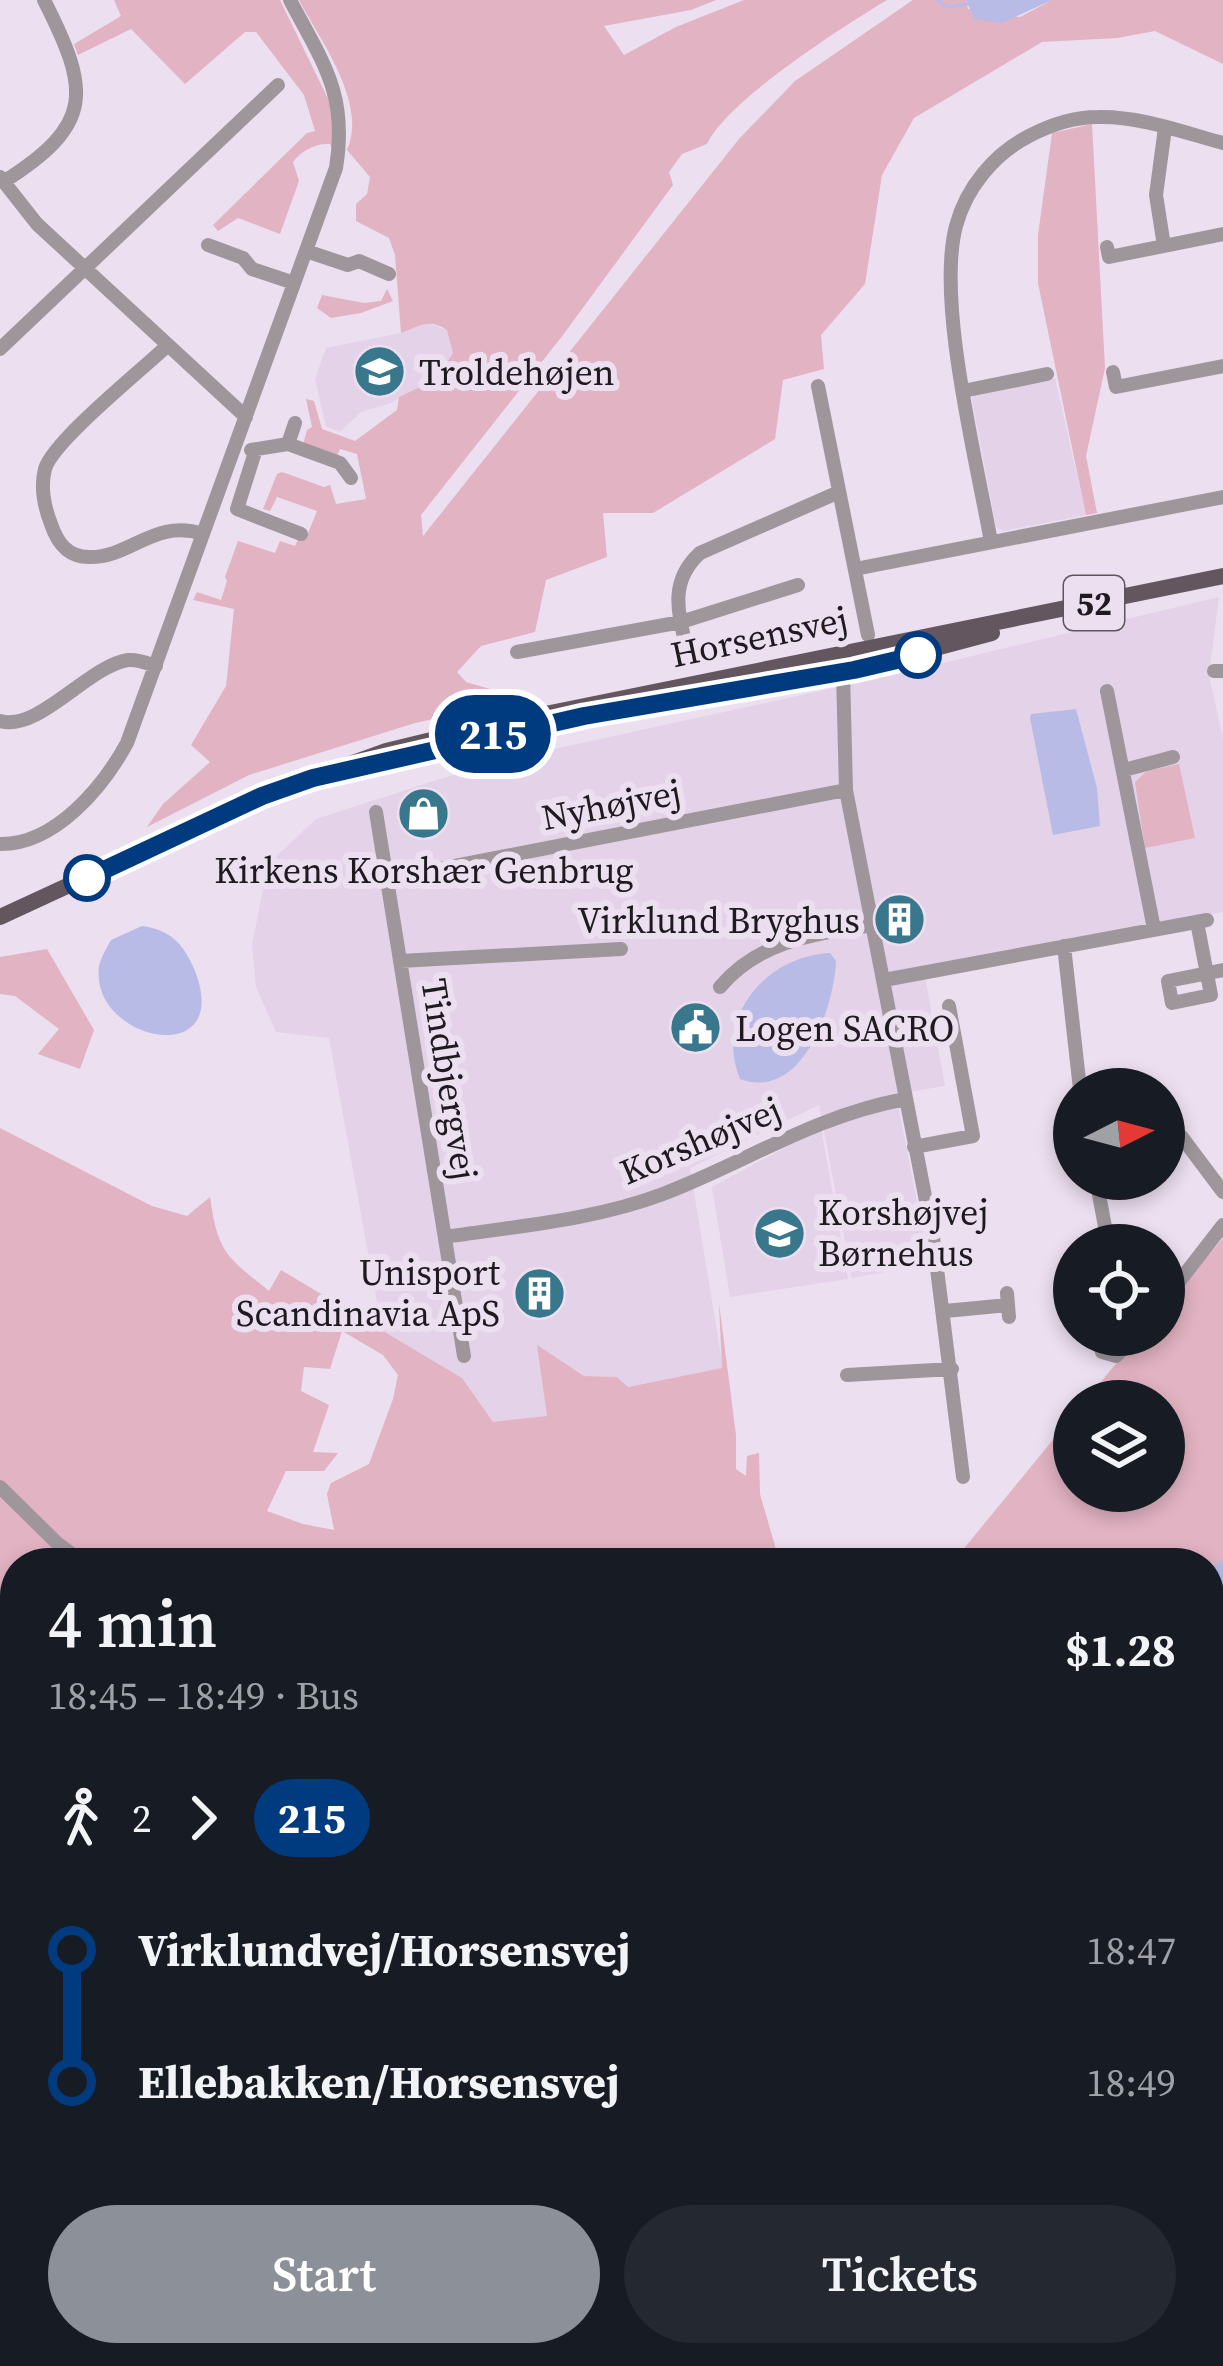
<!DOCTYPE html>
<html lang="en">
<head>
<meta charset="utf-8">
<style>
  :root { --surface:#171b24; --page:#242831; --text:#f1f3f6; --muted:#9ea1a6; --accent:#8c9099 }
  body { margin:0; font-family:"Source Serif 4",serif; background:var(--page); color:var(--text); height:100vh; display:flex; flex-direction:column; font-size:45px; white-space:nowrap }
  * { box-sizing:border-box; margin:0 }
  p { font-size:39px; color:var(--muted) }
  .icon { flex:none; width:66px; height:66px; fill:none; stroke:currentColor; stroke-width:2; stroke-linecap:round; stroke-linejoin:round }
  .map { position:relative; flex:1; overflow:hidden }
  .side { position:absolute; left:0px; top:1548px; width:1224px; height:819px; display:flex; flex-direction:column; background:var(--surface); border-radius:48px 48px 0 0; box-shadow:0 6px 18px #0003 }
  .side>* { flex:none }
  .badge { padding:0 24px; border-radius:39px; font-size:42px; line-height:78px }
  .needle { width:78px; rotate:84deg }
  .tools { position:absolute; left:1053px; top:1068px; display:grid; gap:24px }
  .tools a { display:grid; place-items:center; width:132px; height:132px; border-radius:50%; background:var(--surface); box-shadow:0 6px 18px #0003; font-size:60px }
  .map>.badge { position:absolute; translate:-50% -50%; box-shadow:0 0 0 6px #fff }
  .legs { display:flex; align-items:center; gap:18px; height:132px; padding:0 48px; font-size:39px }
  .legs p { margin-inline-start:auto }
  .head { display:flex; align-items:center; justify-content:space-between; height:204px; padding:0 48px }
  h1 { font-size:66px; font-weight:600; line-height:90px }
  .cta { display:flex; gap:24px; margin-top:auto; padding:24px 48px }
  .cta a { flex:1; height:138px; border-radius:72px; background:var(--accent); color:#fff; font-size:48px; font-weight:600; line-height:138px; text-align:center }
  .cta a+a { background:var(--page); color:var(--text) }
  ul { padding:0 48px; list-style:none }
  li { display:flex; align-items:center; gap:42px; height:132px; font-size:45px }
  li i { display:grid; place-items:center; width:18px; height:100%; margin:0 15px; background:currentColor }
  li i::after { content:''; width:30px; height:30px; margin:-15px; border:9px solid; border-radius:50%; background:var(--surface) }
  li p { margin-inline-start:auto }
  li:first-child i { background:linear-gradient(#0000 50%,currentColor 0) }
  li:last-child i { background:linear-gradient(currentColor 50%,#0000 0) }
  .map>svg:first-child { display:block }
  .built { fill:#e4d2e9 }
  .green { fill:#e2b3c2; fill-rule:evenodd }
  .water { fill:#b7bbe5 }
  .lines { fill:none; stroke-linecap:round; stroke-linejoin:round }
  .stream { stroke:#b7bbe5; stroke-width:3 }
  .minor { stroke:#9e969b; stroke-width:14 }
  .major { stroke:#64565f; stroke-width:16 }
  .line-1-casing { stroke:#fff; stroke-width:27 }
  .line-1 { stroke:#003b80; stroke-width:18 }
  .stop-1-dot { fill:#fff; stroke:#003b80; stroke-width:6 }
  .labels { text-anchor:middle; stroke-width:12; stroke-linejoin:round; paint-order:stroke }
  .shield { fill:#ecdff0; stroke:#5c555e; stroke-width:3 }
  .shield-label { font-size:33px; font-weight:bold; fill:#1e1a20 }
  .poi-label { font-size:36px; fill:#1e1a20; stroke:#ecdff0; text-anchor:start }
  .street-label { font-size:36px; fill:#1e1a20; stroke:#ecdff0 }
</style>
</head>
<body>
<div class="map">
<svg width="1223" height="2366" viewBox="0 0 1223 2366">
  <rect width="100%" height="100%" fill="#ecdff0"/>
  <path class="built" d="M426 322 447 330 451 340 453 353 435 380 388 404 361 412 340 432 326 426 315 379 326 348 401 333Z
    M1055 378 1086 515 1003 531 996 527 972 399 976 392Z
    M1219 597 1209 675 1223 739V912L924 971 945 1086 896 1094 929 1264 852 1278 819 1105 690 1168 723 1368 628 1387 617 1377 584 1376 538 1346 547 1416 493 1423 462 1378 382 1330 329 1038 276 1032 256 987 252 945 268 864 316 819 490 763 889 676Z
    M821 1128 848 1279 730 1297 712 1187Z"/>
  <path class="green" d="M114 0H280L331 105 333 151 330 144C315 143 301 151 293 162L299 181 280 234 238 218 218 231 213 225 307 133 315 131 304 95 256 32H245L185 84 131 29 78 55 74 44 121 16Z
    M299 0H716L691 10 604 26 624 55 676 27 744 0H887C842 27 728 100 707 144L682 154 669 172 673 185 563 335 421 515 423 536 739 139 795 81 913 0H966L968 9 1020 17 1052 0H1223V64L1155 31 1117 38 1042 42 914 118 882 175 865 284 821 335 824 369 783 380 775 439 653 513H603L607 557 546 580 535 632 481 646 457 672 466 682 525 699 415 723 249 775 147 827 163 804 210 762 191 745 226 686 234 609 193 600 197 592 221 600 227 581 225 577 238 541 275 553 280 541 295 546 299 537 306 538 317 511 277 497 270 511 263 509 277 474 282 472 324 487 330 485 336 504 366 499 357 454 340 449 337 456 303 445 307 430 312 427 306 399 314 401 322 429 355 441 397 410 399 397 435 380 453 353 447 330C428 318 420 326 401 333L395 255 389 238 356 221V204L367 194 370 177 347 150C368 103 320 40 299 0Z
    M1092 124 1105 368 1086 456 1097 513 1086 515 1038 283V235L1052 133Z
    M387 289 393 301 361 313 331 318 317 308 322 295 364 303 381 301Z
    M1179 764 1195 838 1145 848 1135 782 1147 771Z
    M47 949 94 1030 80 1069 38 1054 59 1029 15 996 0 994V957Z
    M0 1128 152 1206 187 1216 210 1197C218 1253 226 1256 269 1291L281 1270 462 1378 493 1422 547 1416 537 1345 584 1376 617 1377 628 1387 722 1368 719 1303 736 1435V1469L746 1476 747 1456 759 1453 760 1494 780 1563H92L48 1528 0 1480ZM342 1331 383 1355 398 1375 393 1399 369 1464 331 1483 327 1494 334 1530 303 1524 267 1511 286 1471H324L338 1453 313 1452 329 1405 301 1391 304 1367 330 1369Z
    M1223 1238V2366H0V2156L15 2120V2352H1209V1563H960L957 1557 1074 1414V1491H1164V1401H1085L1140 1335H1164V1307Z
    M0 1494 75 1563H15V1910L0 1903Z"/>
  <path class="water" d="M966 0H1052L1002 23 974 19Z
    M1076 709 1097 788 1100 826 1053 835 1030 718 1031 714Z
    M142 926C171 930 184 944 195 971 234 1071 89 1042 99 966 101 958 107 947 111 940Z
    M830 953 836 961C834 1008 802 1102 740 1079 714 1016 767 956 830 953Z
    M1223 1559V1625L1209 1596 1214 1566Z
    M0 1903 15 1910V2120L0 2156Z"/>
  <g class="lines">
    <path class="stream" d="M937 0 947 7 967 4
      M1209 2118 1223 2117
      M432 2352 450 2366"/>
    <path class="minor" d="M0 177 37 224 246 417
      M3 182C95 124 90 91 44 0
      M208 245 243 258 252 269 294 283
      M1164 246 1156 195 1165 128
      M1107 247 1109 257 1223 234
      M306 251 348 265 359 261 389 274
      M168 345C142 370 53 441 45 469 40 488 44 506 51 524 57 542 67 557 89 557 131 558 154 518 203 534
      M0 349 278 85
      M1113 372 1116 387 1223 366
      M818 386 868 635
      M963 391 1047 374
      M288 444 340 463 351 478
      M251 450 288 444 295 423
      M255 452 237 509 301 534
      M991 542C977 462 936 301 956 226 966 188 994 154 1029 136 1050 125 1074 117 1098 117 1140 116 1182 132 1223 143
      M855 569 1223 497
      M517 652 681 622 798 585
      M689 658C680 618 666 584 700 553L839 492
      M1214 671H1223
      M843 672 846 790 933 1237 963 1477
      M1107 691 1154 929
      M0 721C39 732 88 666 128 660 138 659 147 663 156 666
      M1124 770 1173 757
      M376 812 464 1356
      M0 844C55 845 103 787 127 743L336 168C348 94 323 63 290 0
      M387 879 846 790
      M1197 922 1211 995 1172 1003 1168 981 1223 970
      M1064 946 1080 1089
      M400 961 621 949
      M884 980 1207 920
      M720 987C759 940 816 934 873 925
      M1181 1136 1223 1192
      M914 1147 973 1136 949 1006
      M1096 1179 1107 1237
      M445 1237C518 1226 594 1220 663 1194 749 1161 811 1117 905 1099
      M1007 1293 1009 1317
      M1164 1301 1223 1225
      M945 1311 1008 1305
      M1097 1335 1102 1352 1116 1356 1135 1335
      M847 1375 952 1369
      M0 1487 58 1544 84 1563"/>
    <path class="major" d="M654 703 853 670 992 633
      M0 917 262 796 386 751 497 724 1223 576"/>
  </g>
  <g class="lines">
    <defs>
      <path id="line-1" d="M87 878 262 796 313 778 584 716 854 670 918 655"/>
    </defs>
    <use href="#line-1" class="line-1-casing"/>
    <use href="#line-1" class="line-1"/>
  </g>
  <defs>
    <symbol id="school-disc" viewBox="-11 -11 22 22"><circle r="9.5" fill="#39778c" stroke="#ecdff0"/><path d="M0-5L7-2L0 1L-7-2ZM-4 1L0 2.5L4 1V4Q0 6-4 4Z" fill="#fff"/></symbol>
    <symbol id="shop-disc" viewBox="-11 -11 22 22"><circle r="9.5" fill="#39778c" stroke="#ecdff0"/><path d="M-5-2.5h2.3a2.7 3.5 0 0 1 5.4 0H5L5.5 6h-11ZM-1.5-2.5h3a1.5 2.3 0 0 0-3 0Z" fill="#fff"/></symbol>
    <symbol id="building-disc" viewBox="-11 -11 22 22"><circle r="9.5" fill="#39778c" stroke="#ecdff0"/><path d="M-4-6H4V6H1V3H-1V6H-4ZM-2.5-4.3h1.7v1.8h-1.7ZM.8-4.3h1.7v1.8H.8ZM-2.5-1h1.7V.8h-1.7ZM.8-1h1.7V.8H.8Z" fill="#fff"/></symbol>
    <symbol id="civic-disc" viewBox="-11 -11 22 22"><circle r="9.5" fill="#39778c" stroke="#ecdff0"/><path d="M-.6-6.5H3V-4.5H.6V-3L4-1V1h2V6H-6V1h2V-1L-.6-3ZM-1.2 2.5V6h2.4V2.5Z" fill="#fff"/></symbol>
  </defs>
  <g fill-rule="evenodd">
    <use href="#school-disc" x="350" y="342" width="59" height="59"/>
    <use href="#shop-disc" x="394" y="784" width="59" height="59"/>
    <use href="#building-disc" x="870" y="890" width="59" height="59"/>
    <use href="#civic-disc" x="666" y="998" width="59" height="59"/>
    <use href="#school-disc" x="750" y="1204" width="59" height="59"/>
    <use href="#building-disc" x="510" y="1264" width="59" height="59"/>
  </g>
  <g class="stop-1-dot">
    <circle cx="918" cy="655" r="21"/>
    <circle cx="87" cy="878" r="21"/>
  </g>
  <g class="labels">
    <rect class="shield" x="1064" y="576" width="60" height="54" rx="9"/>
    <g class="shield-label">
      <text x="1094" y="615">52</text>
    </g>
    <g class="poi-label">
      <text x="419" y="385">Troldehøjen</text>
      <text x="424" y="883" text-anchor="middle">Kirkens Korshær Genbrug</text>
      <text x="860" y="933" text-anchor="end">Virklund Bryghus</text>
      <text x="735" y="1041">Logen SACRO</text>
      <text x="818" y="1225">Korshøjvej<tspan x="818" dy="41">Børnehus</tspan></text>
      <text x="500" y="1285" text-anchor="end">Unisport<tspan x="500" dy="41">Scandinavia ApS</tspan></text>
    </g>
    <g class="street-label">
      <text transform="translate(759 636) rotate(-12)" y="13">Horsensvej</text>
      <text transform="translate(611 804) rotate(-11)" y="13">Nyhøjvej</text>
      <text transform="translate(450 1079) rotate(81)" y="13">Tindbjergvej</text>
      <text transform="translate(700 1140) rotate(-23)" y="13">Korshøjvej</text>
    </g>
  </g>
</svg>
<div class="tools">
<a><svg class="needle" viewBox="-14 -14 28 28"><path d="M0-13l5 13h-10z" fill="#e53935"/><path d="M0 13l5-13h-10z" fill="#9ea1a6"/></svg></a>
<a><svg class="icon" aria-label="locate" viewBox="0 0 24 24"><circle cx="12" cy="12" r="6"/><path d="M12 2v4M12 18v4M2 12h4M18 12h4"/></svg></a>
<a><svg class="icon" aria-label="layers" viewBox="0 0 24 24"><path d="M12 4l9 5-9 5-9-5zM3 14l9 5 9-5"/></svg></a>
</div>
<b class="badge" style="left:493px;top:734px;background:#003b80;color:#fff">215</b>
<section class="side">
<div class="head"><div><h1>4 min</h1><p>18:45 – 18:49 · Bus</p></div><b>$1.28</b></div>
<div class="legs"><svg class="icon" aria-label="walk" viewBox="0 0 24 24"><circle cx="13" cy="4" r="2"/><path d="M13 8l-2 6 4 7M11 14l-3 7M7 12l3-4h3l4 4"/></svg>2<svg class="icon" aria-label="forward" viewBox="0 0 24 24"><path d="M9 5l7 7-7 7"/></svg><b class="badge" style="background:#003b80;color:#fff">215</b></div>
<ul>
<li><i style="color:#003b80"></i><b>Virklundvej/Horsensvej</b><p>18:47</p></li>
<li><i style="color:#003b80"></i><b>Ellebakken/Horsensvej</b><p>18:49</p></li>
</ul>
<div class="cta"><a>Start</a><a>Tickets</a></div>
</section>
</div>
</body>
</html>
